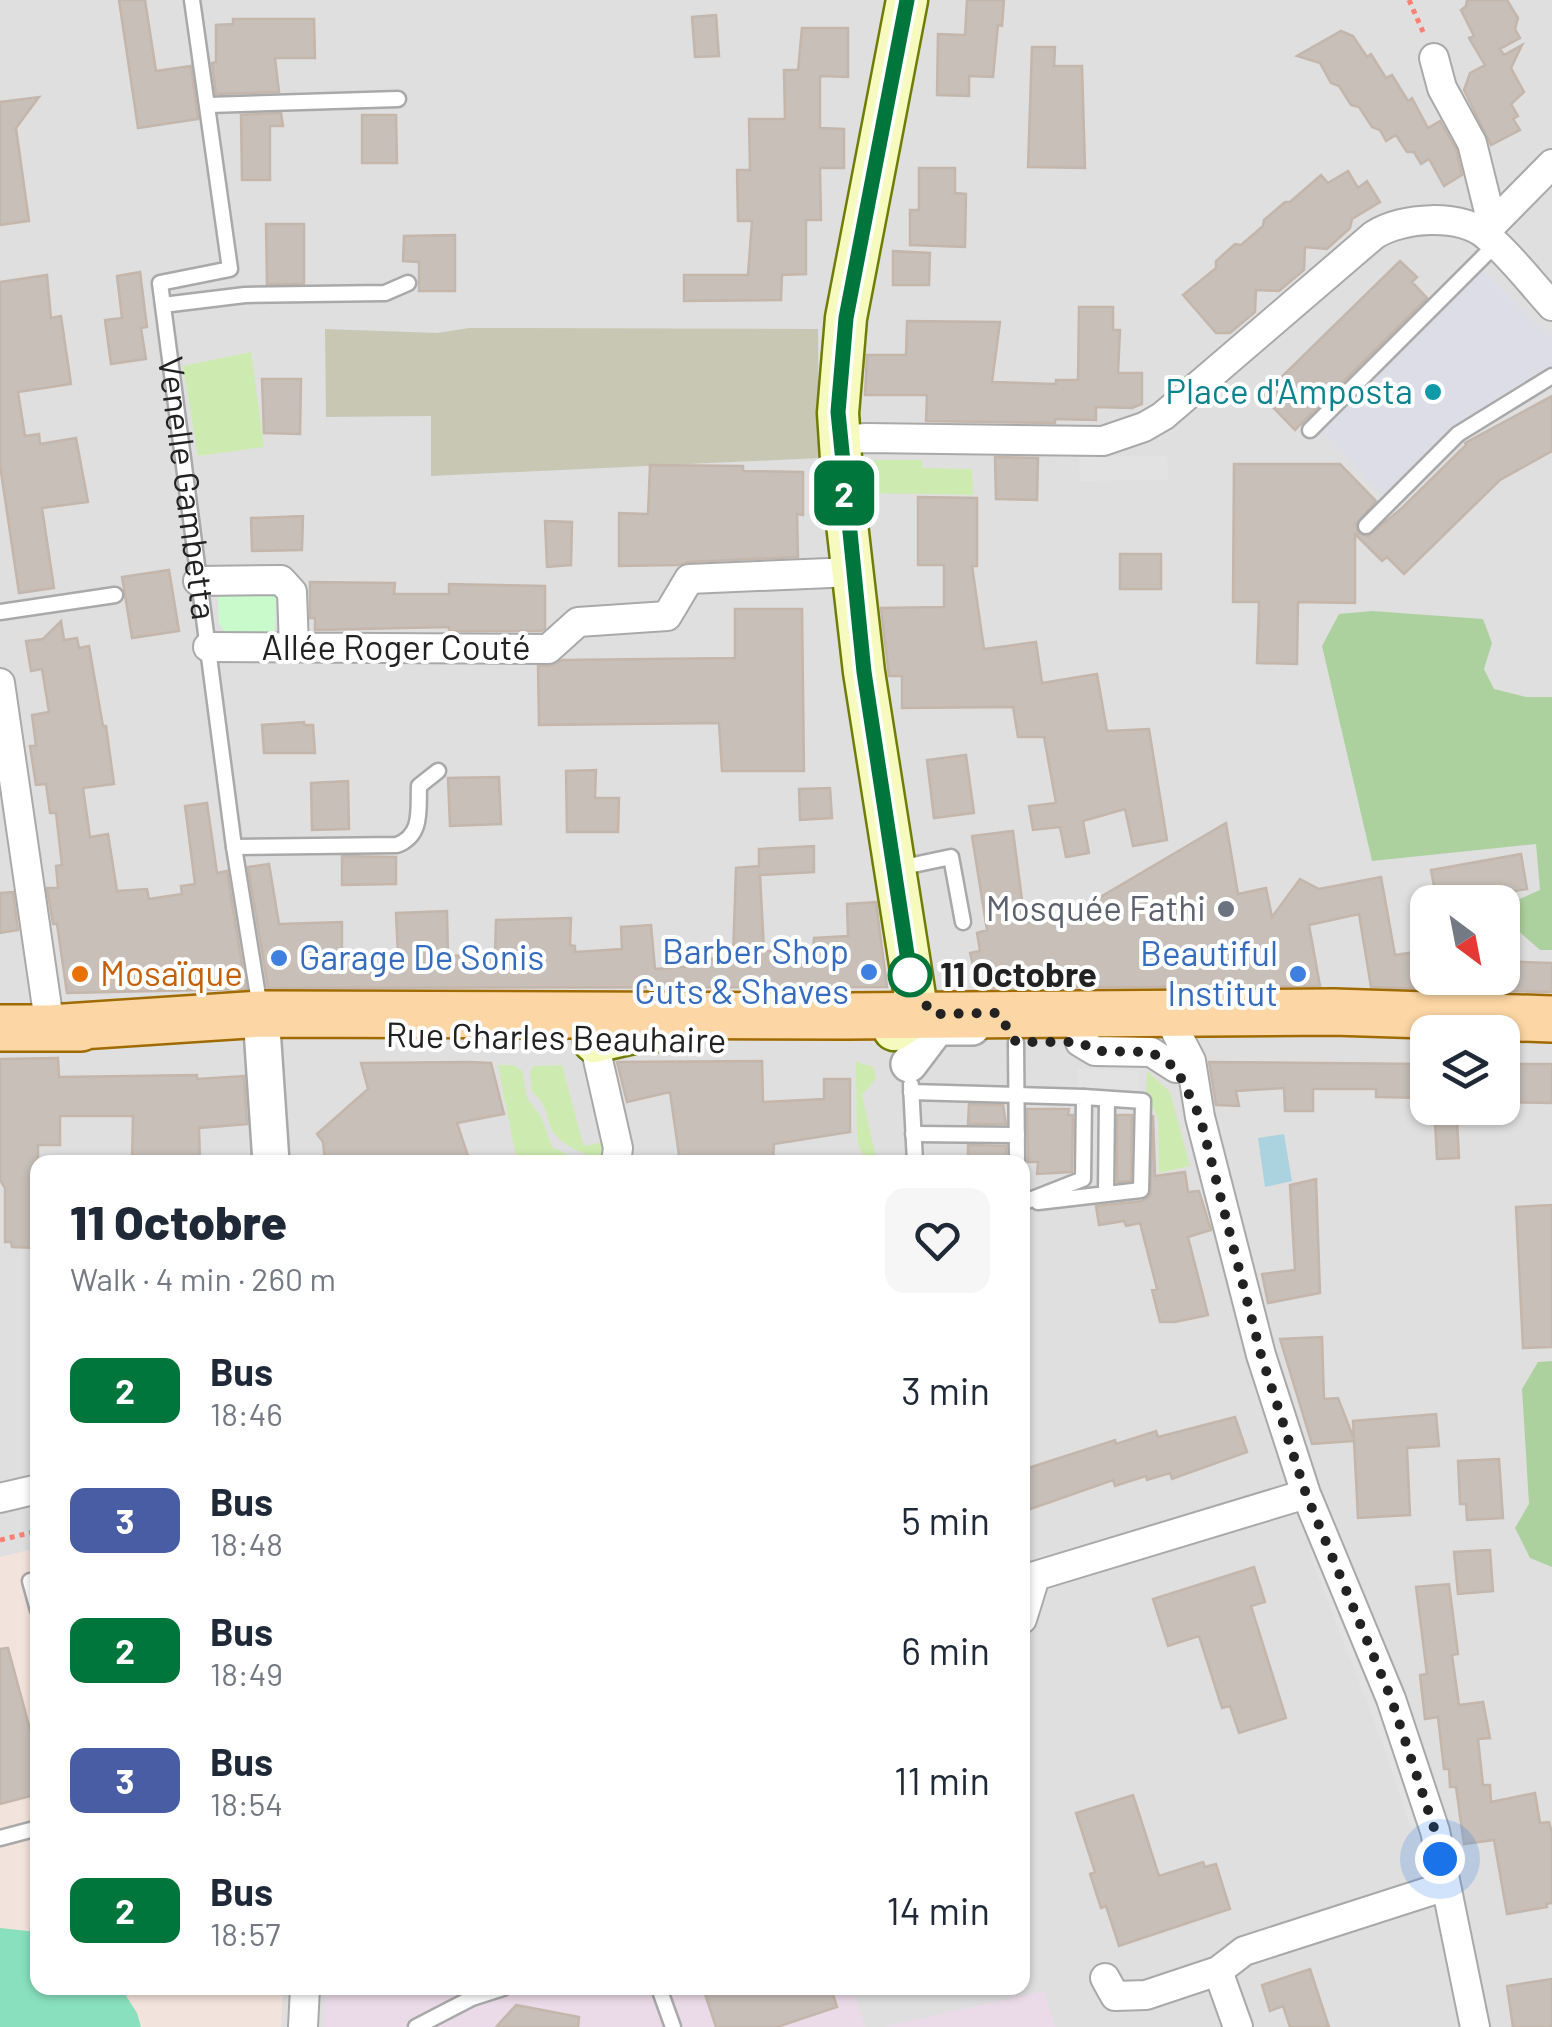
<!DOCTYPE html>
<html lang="en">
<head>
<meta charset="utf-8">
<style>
  :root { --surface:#fff; --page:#f6f6f7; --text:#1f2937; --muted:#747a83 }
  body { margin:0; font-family:Barlow,sans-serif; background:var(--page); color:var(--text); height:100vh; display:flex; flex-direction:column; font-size:38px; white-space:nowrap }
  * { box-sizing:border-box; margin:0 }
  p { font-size:32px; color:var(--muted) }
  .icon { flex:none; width:55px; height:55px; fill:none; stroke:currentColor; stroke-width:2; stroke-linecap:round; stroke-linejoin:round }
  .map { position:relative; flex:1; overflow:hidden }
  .drawer { position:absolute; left:30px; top:1155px; width:1000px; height:840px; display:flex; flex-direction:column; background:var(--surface); border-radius:20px; box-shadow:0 2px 8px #0004 }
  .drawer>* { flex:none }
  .badge { padding:0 20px; border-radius:15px; font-size:35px; line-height:65px }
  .needle { width:65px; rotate:148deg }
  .controls { position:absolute; left:1410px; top:885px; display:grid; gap:20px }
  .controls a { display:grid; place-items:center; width:110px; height:110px; border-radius:20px; background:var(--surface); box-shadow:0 2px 8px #0004; font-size:50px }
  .you { position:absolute; width:50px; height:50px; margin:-25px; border:8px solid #fff; border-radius:50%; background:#1a73e8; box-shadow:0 0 0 15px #1a73e833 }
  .map>.badge { position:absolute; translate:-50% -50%; box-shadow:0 0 0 5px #fff }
  .round { display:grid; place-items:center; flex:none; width:105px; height:105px; border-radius:20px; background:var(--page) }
  .summary { display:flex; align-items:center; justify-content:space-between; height:170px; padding:0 40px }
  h1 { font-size:48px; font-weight:800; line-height:75px }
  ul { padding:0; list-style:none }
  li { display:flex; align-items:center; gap:30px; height:130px; padding:0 40px }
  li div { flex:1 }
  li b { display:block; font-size:38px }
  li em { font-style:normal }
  li .badge { min-width:110px; font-weight:700; text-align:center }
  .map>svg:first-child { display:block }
  .residential { fill:#e0dfdf; fill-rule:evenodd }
  .industrial { fill:#ebdbe8 }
  .military { fill:#f3e3dd }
  .construction { fill:#c7c7b4 }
  .grass { fill:#cdebb0 }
  .forest { fill:#add19e }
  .park { fill:#c8facc }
  .pitch { fill:#88e0be }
  .parking { fill:#e2e2e2 }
  .plaza { fill:#dddde8 }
  .water { fill:#aad3df }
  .building { fill:#c7bfb8; stroke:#c4b6ab; stroke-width:2.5 }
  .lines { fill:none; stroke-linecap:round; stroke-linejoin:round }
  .service-casing { stroke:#a9a9a9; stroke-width:19 }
  .minor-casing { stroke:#a9a9a9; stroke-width:32 }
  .tertiary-casing { stroke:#a9a9a9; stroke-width:40 }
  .secondary-casing { stroke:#707d05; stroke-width:45 }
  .primary-casing { stroke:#a06b00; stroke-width:50 }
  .path { stroke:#fa8072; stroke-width:5; stroke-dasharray:5 5; stroke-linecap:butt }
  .service { stroke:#fff; stroke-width:14 }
  .minor { stroke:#fff; stroke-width:28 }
  .tertiary { stroke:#fff; stroke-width:35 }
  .secondary { stroke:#f7fabf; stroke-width:40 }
  .primary { stroke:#fcd6a4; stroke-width:45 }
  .line-casing { stroke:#fff; stroke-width:22 }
  .line { stroke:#00763c; stroke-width:15 }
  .walk { stroke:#222; stroke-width:10; stroke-dasharray:0 18 }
  .culture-dot { fill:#0f9aa8; stroke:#fff; stroke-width:4 }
  .worship-dot { fill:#6b7280; stroke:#fff; stroke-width:4 }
  .shop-dot { fill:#3f7fe0; stroke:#fff; stroke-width:4 }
  .food-dot { fill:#e8710a; stroke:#fff; stroke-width:4 }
  .stop-dot { fill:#fff; stroke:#00763c; stroke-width:5 }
  .labels { text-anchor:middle; stroke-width:8; stroke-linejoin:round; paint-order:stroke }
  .culture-label { font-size:35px; fill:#0d838f; stroke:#fff; text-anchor:end }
  .street-label { font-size:35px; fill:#222; stroke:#fff }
  .worship-label { font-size:35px; fill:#5b616d; stroke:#fff; text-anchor:end }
  .shop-label { font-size:35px; fill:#366cbe; stroke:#fff; text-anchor:end }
  .food-label { font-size:35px; fill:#c56008; stroke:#fff; text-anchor:start }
  .stop-label { font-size:35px; font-weight:bold; fill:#222; stroke:#fff; text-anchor:start }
</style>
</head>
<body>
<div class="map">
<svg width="1552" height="2027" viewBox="0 0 1552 2027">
  <rect width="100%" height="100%" fill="#f2efe9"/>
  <path class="residential" d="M0 0H1552V2027H0ZM1428 902H1502V978H1428ZM1428 1032H1502V1108H1428ZM38 1162H1022V1988H38Z"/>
  <path class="industrial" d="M326 1988H853L865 2027H324Z
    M1044 1991 1055 2027H882Z"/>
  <path class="military" d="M37 1548 38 1988H283L281 2027H0V1557Z"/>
  <path class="construction" d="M469 328 818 329 819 458 431 476V416L326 417 325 329 437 333Z"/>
  <path class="grass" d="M251 352 264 447 198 456 183 366Z
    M875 460H922V468L972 469 973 495 867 493V470Z
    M856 1062 874 1067 876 1079 862 1095 877 1162H864L857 1139Z
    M498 1065H514L522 1071 527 1098 541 1117 552 1147 583 1162H517Z
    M562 1065 583 1144 586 1146 605 1141 603 1162C588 1154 564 1148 554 1133 543 1116 552 1110 532 1092L530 1071 534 1066Z
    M1147 1071 1170 1092 1190 1166 1159 1173 1158 1119 1146 1093Z"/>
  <path class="forest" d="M1372 611 1483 619 1492 643 1484 669 1494 689 1526 697H1552V950H1540L1515 928 1513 902 1540 890 1536 844 1372 861 1322 646 1339 614Z
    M1552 1361V1567L1530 1558 1515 1528 1529 1504 1522 1389 1538 1362Z"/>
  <path class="park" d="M228 589 276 594 275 629 267 636H228L219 624 218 598Z"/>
  <path class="pitch" d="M0 1928 37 1932 38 1988H121L137 2013 141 2027H0Z"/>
  <path class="parking" d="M1167 456 1168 480 1080 481 1079 457Z
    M1078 1069 1139 1070 1138 1093 1078 1092Z
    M1315 1544 1411 1796 1426 1855 1419 1853 1382 1742 1309 1553Z"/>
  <path class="plaza" d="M1482 270 1552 338V364L1461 421 1383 496 1321 431Z"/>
  <path class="water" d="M1284 1134 1292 1181 1265 1187 1258 1138Z"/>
  <path class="building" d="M119 0H145L156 71 191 66 198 119 138 128Z
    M967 0H1004L1002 26 998 25 993 77 969 76V96L937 95 938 34 965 35Z
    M1467 0H1507L1518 18 1515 29 1520 38 1500 49 1504 55 1522 45 1511 68 1524 92 1511 104 1518 116 1513 119 1520 130 1491 145 1464 90 1470 73 1485 65 1469 38 1474 36 1461 10 1466 6Z
    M716 15 719 56 695 57 692 17Z
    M233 19H314L315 58H275L279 92 216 94 212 63 216 62V25L233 24Z
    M802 28H848V77L820 76V128L844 129V168H820L821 220H806V274L782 275 781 300 684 301V275H748L752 221H738L737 170H750L749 119H785L784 70H798Z
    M1341 31 1353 36 1367 57 1371 54 1386 78 1392 75 1408 101 1412 98 1428 128 1440 121 1456 149 1462 175 1444 186 1429 159 1421 164 1414 152H1407L1396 135 1386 141 1380 130 1372 127 1359 107 1351 105 1339 86 1331 83 1320 63 1297 56Z
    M1032 47H1055L1054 66H1082L1085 168 1028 167Z
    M39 97 16 128 29 221 0 225V102Z
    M281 113 283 126H270V180H242L241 115Z
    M362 115H396L397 163H362Z
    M919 168H955V193L966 194 965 247 910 245V210H919Z
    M1348 171 1358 188 1367 181 1380 202 1352 219 1350 228 1327 249 1305 247 1304 270 1279 291 1256 290 1255 312 1230 333H1216L1183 295 1216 268V261L1235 244 1241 245 1263 226 1264 220 1285 202H1290L1321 175 1328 183Z
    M266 224H304V284H267Z
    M455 235V291H419V262L403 261 404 236Z
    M893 251 930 253 929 285H893Z
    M1400 261 1417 277 1412 282 1427 298 1295 430 1262 396Z
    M140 272 147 327 141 328 146 359 111 364 105 320 122 318 117 276Z
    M47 275 51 318 61 316 71 384 18 392 25 436 39 434 40 444 76 438 88 502 42 508 54 588 19 593 0 465V282Z
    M1079 307H1113V330H1120L1118 373H1142V404L1132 408 1096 407V420L1055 419V423L926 421 927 395H865L867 355H906L907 321 1000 322 992 382 1056 384V380H1078Z
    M262 379H301L300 434 264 433Z
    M1552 396V451L1500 480 1404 574 1387 557 1382 561 1355 534V603L1298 602 1297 664 1257 663 1259 602H1233L1234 464H1340L1376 501 1356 524 1358 533 1368 536 1402 508 1466 445 1465 443Z
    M995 457 1038 458 1037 500 996 499Z
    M650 465 743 466V471L803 472V515L797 514 798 557 688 562 678 565 619 566V513L648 514Z
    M918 497 977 498V566H972L984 649 1036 642 1042 683 1097 674 1107 731 1149 729 1167 840 1133 846 1125 809 1083 821 1089 853 1066 857 1060 827 1033 830 1029 806 1056 803 1044 737H1018L1013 707 902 708V676H889L881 608 944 607V565H918Z
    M303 516 302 550 252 551 251 518Z
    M545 521 572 522 571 565 547 567Z
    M1120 554H1161V589H1120Z
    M169 570 179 631 132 638 122 577Z
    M310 582 395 583 394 594H449V584L545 586V629L541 631H449V627L315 630V618H310Z
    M735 609H802L804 771H722L719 723 539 725 538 666H549L562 660 735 658Z
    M61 621 64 640 77 638 79 648 89 646 103 726H106L114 784 83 788 90 837 108 834 117 891 147 889 149 899 182 894 181 886 195 884 185 806 207 803 217 873 227 871 246 989 67 993 57 924H53L47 888H58L56 866 62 865 56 813H50L46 784 36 785 30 746H36L32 715 49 712 42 669 31 671 26 641 43 639Z
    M304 722V725H313L315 753H264L262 725Z
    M966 755 974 813 934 818 927 760Z
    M596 770 595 798H619L618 832H567L566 771Z
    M499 777 501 824 450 826 448 778Z
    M348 781 349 829 312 830 311 783Z
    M830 788 832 818 800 820 799 789Z
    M1226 823 1238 894 1266 888 1272 917 1300 879 1319 889 1381 877 1395 955 1428 950V989L1371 987 1359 914 1309 925 1320 986 979 988 970 953 980 951 977 933 987 930 972 836 1013 831 1025 923 1097 912V899Z
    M814 846V872L760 875 764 951H813L814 938 848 936 847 904 876 902 887 987 268 988 248 867 269 864 279 924 342 922V957L398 956 396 913 447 911 448 956 495 954 496 920 571 918 570 945 575 946V952L622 949 621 927 651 925 655 969 706 965V959L733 958 736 868 759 866V849Z
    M1521 854 1527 889 1493 894 1495 902H1437L1431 870Z
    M342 856 396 857V884L342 885Z
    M13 892 18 930 0 933V893Z
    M1502 961 1552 963V992L1502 991Z
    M58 1058 59 1077 197 1075V1079L244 1076 247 1124 199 1128 200 1161 132 1162 133 1116H60V1145H38V1248L12 1247 11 1242H5V1188L0 1180V1059Z
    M762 1061 763 1102 824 1099V1079H850V1132L774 1144 773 1162H680L670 1092 627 1102 617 1062Z
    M468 1062 491 1063 504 1114 457 1123 470 1162H325L323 1142 317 1134 368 1089 361 1063Z
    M1209 1062 1425 1064 1424 1098 1376 1097V1089H1313V1111H1285L1284 1088 1236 1091 1239 1106 1216 1105Z
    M1502 1064H1552V1103L1502 1102Z
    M969 1104 1003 1105 1006 1124H968Z
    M1027 1109H1069L1068 1115H1073L1072 1172 1037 1174 1038 1162H1028Z
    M1117 1115H1132L1131 1181 1117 1182Z
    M1153 1115 1155 1176 1185 1172 1188 1192 1199 1191 1211 1230 1188 1237 1208 1315 1175 1322H1160L1152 1290 1157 1289 1140 1223 1126 1226 1124 1221 1099 1225 1096 1206 1142 1201 1150 1196Z
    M1435 1121H1457L1459 1158 1437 1159Z
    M968 1145 1006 1146V1162H968Z
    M1316 1179 1320 1293 1268 1303 1262 1274 1295 1270 1290 1185Z
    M1552 1205V1347L1523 1348 1516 1207Z
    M1322 1337 1324 1399 1338 1398 1354 1439 1353 1421 1436 1414 1439 1446 1407 1448 1410 1515 1358 1518 1354 1441 1312 1444 1280 1339Z
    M1235 1417 1247 1452 1172 1479 1170 1473 1147 1480 1146 1476 1115 1486 1113 1480 1022 1512V1470L1115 1440 1116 1444 1156 1431 1158 1437Z
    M1499 1459 1503 1518 1467 1520 1466 1504H1460L1458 1461Z
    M1490 1550 1493 1591 1458 1594 1454 1552Z
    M1254 1567 1265 1602 1251 1606 1286 1718 1239 1733 1230 1706 1222 1708 1199 1636 1168 1646 1153 1599Z
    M1449 1584 1458 1654 1452 1655 1459 1705 1483 1702 1490 1738 1478 1739 1483 1785H1490L1491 1802 1535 1793 1540 1823 1549 1822 1552 1833V1903L1546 1904 1547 1907 1507 1914 1494 1840 1464 1844 1456 1787H1450L1449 1769H1444L1438 1717 1425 1719 1420 1675 1427 1674 1416 1587Z
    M8 1648 38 1759V1794L0 1804V1649Z
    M1133 1795 1159 1876 1203 1862 1205 1867 1216 1864 1230 1909 1119 1946 1106 1906 1101 1908 1090 1874 1095 1872 1076 1813Z
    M1310 1969 1329 2027H1290L1283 2006 1270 2011 1262 1985Z
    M1552 1979V2027H1513L1507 1986Z
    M703 1988H831L837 2007 777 2027H716Z
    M516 2005 579 2017 578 2027H496Z"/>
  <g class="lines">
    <defs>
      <g id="service">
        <path id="s1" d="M192 0 230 269 160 283 234 847 260 1008"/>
        <path d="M208 105 398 99"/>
        <path d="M163 305 245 295 385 293 408 283"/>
        <path d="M1310 430 1495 245"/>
        <path d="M1366 526 1458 434 1552 376"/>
        <path d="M0 612 115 595"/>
        <path d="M234 847 397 845C423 835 418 810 419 786L438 771"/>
        <path d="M899 868 951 857 963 922"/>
        <path d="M1016 1042 1017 1162"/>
        <path d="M911 1085 915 1162"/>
        <path d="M911 1092 1084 1097 1083 1179 1022 1203"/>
        <path d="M913 1134 1017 1135"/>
        <path d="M1106 1194 1107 1099"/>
        <path d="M1038 1202 1141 1190 1143 1101 1084 1097"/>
        <path d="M30 1581 38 1610"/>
        <path d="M0 1838 38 1828"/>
        <path d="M659 1988 673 2027"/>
        <path d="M416 2027 472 1998 503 1988"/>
      </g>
      <path id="minor" d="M1434 58 1442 88 1472 143 1492 224
        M1484 233 1552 164
        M839 440 866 438 1103 441 1144 427 1163 416 1374 235C1402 217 1460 213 1487 236 1511 256 1531 283 1552 306
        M198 581 281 580 292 592 294 647
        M208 647 548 649 578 622 667 616 689 579 853 572
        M0 683 50 1028
        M1154 1014 1172 1024 1191 1061 1200 1117 1261 1355 1306 1494 1391 1699 1435 1831 1475 2027
        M594 1042 618 1148 616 1162
        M1080 1042 1095 1051 1151 1052 1176 1068
        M0 1498 38 1489
        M1022 1580 1306 1494
        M1022 1619 1035 1577
        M1218 1971 1238 2027
        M1105 1978 1115 1996 1146 1995 1218 1971 1244 1951 1446 1886
        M303 2027 305 1988"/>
      <path id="tertiary" d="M261 1014 271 1162
        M909 1064 937 1027H972"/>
      <path id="secondary" d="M894 1030 918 1015 864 672 843 489 838 413 846 318 907 0
        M594 1042 642 1031H666"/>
      <path id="primary" d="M0 1028H81
        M50 1028 261 1014 848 1016 1334 1012 1552 1019"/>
    </defs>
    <use href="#service" class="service-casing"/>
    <use href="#minor" class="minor-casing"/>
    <use href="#tertiary" class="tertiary-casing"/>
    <use href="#secondary" class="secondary-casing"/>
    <use href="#primary" class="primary-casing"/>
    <path class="path" d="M1409 0 1424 34
      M0 1540 38 1531"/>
    <use href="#service" class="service"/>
    <use href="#minor" class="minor"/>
    <use href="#tertiary" class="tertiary"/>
    <use href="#secondary" class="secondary"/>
    <use href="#primary" class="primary"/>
  </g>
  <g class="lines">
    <defs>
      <path id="line" d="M907 0 846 318 838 412 864 672 912 987"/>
    </defs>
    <use href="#line" class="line-casing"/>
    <use href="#line" class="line"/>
    <path class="walk" d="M910 975 912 987 933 1014 998 1013 1016 1042H1080L1095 1051 1151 1052 1176 1068 1200 1117 1261 1355 1306 1494 1391 1698 1435 1831 1440 1859"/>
  </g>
  <circle class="culture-dot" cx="1433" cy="392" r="10"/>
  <circle class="worship-dot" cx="1226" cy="909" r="10"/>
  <g class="shop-dot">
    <circle cx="279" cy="958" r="10"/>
    <circle cx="869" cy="972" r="10"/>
    <circle cx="1298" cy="974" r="10"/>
  </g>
  <circle class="food-dot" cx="80" cy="974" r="10"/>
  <circle class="stop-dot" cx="910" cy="975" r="20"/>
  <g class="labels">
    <g class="culture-label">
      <text x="1413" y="404">Place d'Amposta</text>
    </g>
    <g class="street-label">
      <text dy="12" stroke="none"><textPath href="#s1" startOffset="550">Venelle Gambetta</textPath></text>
      <text x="396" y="660">Allée Roger Couté</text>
      <text transform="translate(556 1038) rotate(1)" y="12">Rue Charles Beauhaire</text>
    </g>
    <g class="worship-label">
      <text x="1206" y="921">Mosquée Fathi</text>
    </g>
    <g class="shop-label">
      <text x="849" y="964">Barber Shop<tspan x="849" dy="40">Cuts &amp; Shaves</tspan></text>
      <text x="1278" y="966">Beautiful<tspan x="1278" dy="40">Institut</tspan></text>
      <text x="299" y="970" text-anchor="start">Garage De Sonis</text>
    </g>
    <g class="food-label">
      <text x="100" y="986">Mosaïque</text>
    </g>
    <g class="stop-label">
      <text x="940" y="987">11 Octobre</text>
    </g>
  </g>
</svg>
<div class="controls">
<a><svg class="needle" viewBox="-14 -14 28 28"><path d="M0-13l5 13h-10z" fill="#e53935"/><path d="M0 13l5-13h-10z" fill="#747a83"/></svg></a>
<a><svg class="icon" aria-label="layers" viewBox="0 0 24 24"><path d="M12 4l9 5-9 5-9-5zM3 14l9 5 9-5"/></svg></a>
</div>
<div class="you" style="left:1440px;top:1859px"></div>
<b class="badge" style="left:844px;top:493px;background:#00763c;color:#fff">2</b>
<section class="drawer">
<div class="summary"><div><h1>11 Octobre</h1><p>Walk · 4 min · 260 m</p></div><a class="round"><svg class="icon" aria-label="heart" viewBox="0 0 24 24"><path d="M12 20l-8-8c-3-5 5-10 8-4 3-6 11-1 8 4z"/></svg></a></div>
<ul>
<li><span class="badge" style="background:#00763c;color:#fff">2</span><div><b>Bus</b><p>18:46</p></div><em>3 min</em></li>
<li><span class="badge" style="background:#495da4;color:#fff">3</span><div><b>Bus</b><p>18:48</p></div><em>5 min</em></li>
<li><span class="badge" style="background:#00763c;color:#fff">2</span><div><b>Bus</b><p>18:49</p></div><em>6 min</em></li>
<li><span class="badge" style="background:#495da4;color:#fff">3</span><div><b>Bus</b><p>18:54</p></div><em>11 min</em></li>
<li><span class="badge" style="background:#00763c;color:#fff">2</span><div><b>Bus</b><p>18:57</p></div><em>14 min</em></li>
</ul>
</section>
</div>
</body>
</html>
